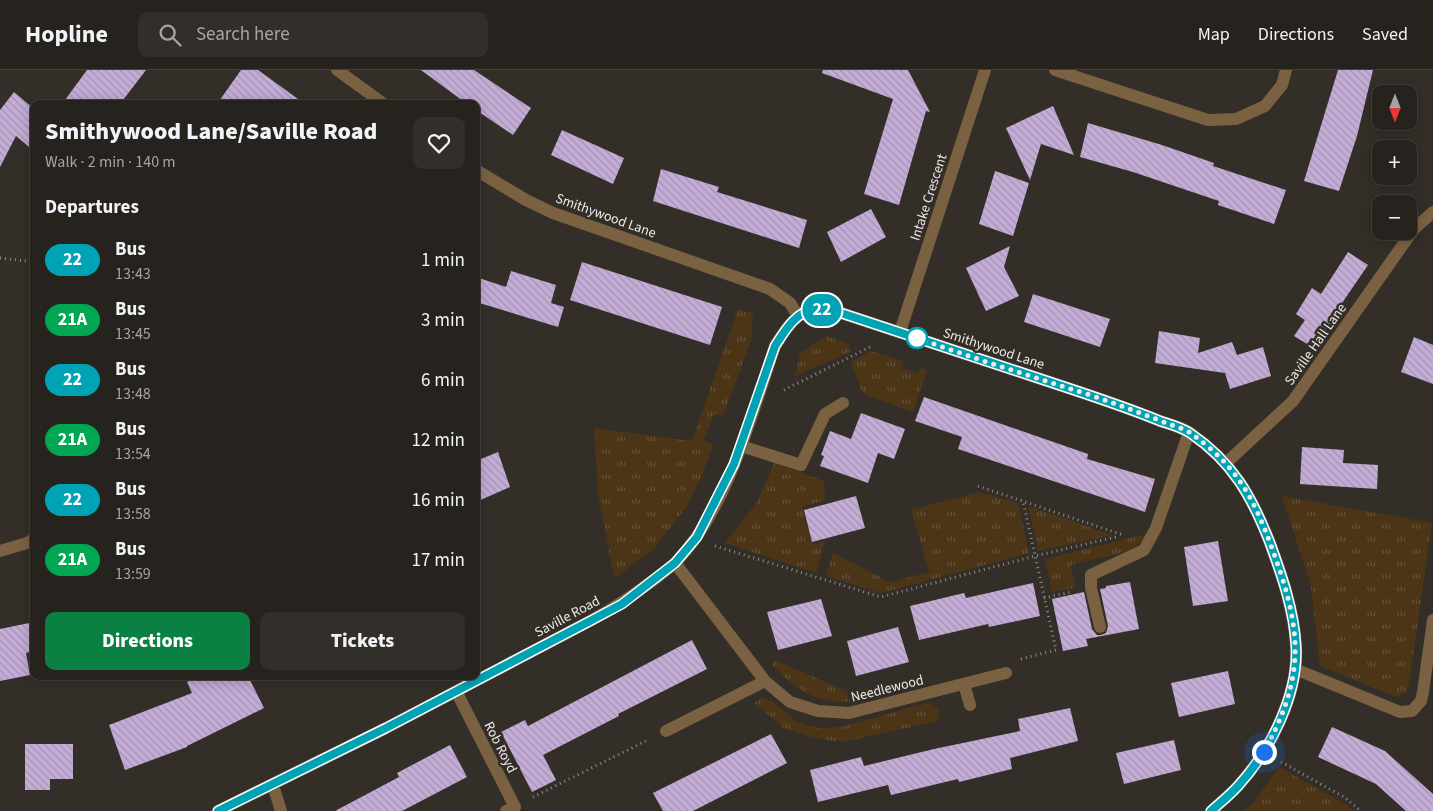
<!DOCTYPE html>
<html lang="en">
<head>
<meta charset="utf-8">
<style>
  :root { --surface:#26221e; --page:#322f2b; --text:#f1f3f6; --muted:#a4a4a4; --line:#423f3c; --accent:#0b8043 }
  body { margin:0; font-family:"Source Sans 3",sans-serif; background:var(--page); color:var(--text); height:100vh; display:flex; flex-direction:column; font-size:19px; white-space:nowrap }
  * { box-sizing:border-box; margin:0 }
  p { font-size:16px; color:var(--muted) }
  .icon { flex:none; width:28px; height:28px; fill:none; stroke:currentColor; stroke-width:2; stroke-linecap:round; stroke-linejoin:round }
  .map { position:relative; flex:1; overflow:hidden }
  .sheet { position:absolute; left:30px; top:30px; width:450px; height:580px; display:flex; flex-direction:column; background:var(--surface); border-radius:10px; box-shadow:0 2px 12px #0003,0 0 0 1px var(--line) }
  .sheet>* { flex:none }
  .badge { padding:0 10px; border-radius:16px; font-size:18px; line-height:32px }
  .needle { width:32px; rotate:180deg }
  .tools { position:absolute; left:1372px; top:15px; display:grid; gap:10px }
  .tools a { display:grid; place-items:center; width:45px; height:45px; border-radius:10px; background:var(--surface); box-shadow:0 2px 12px #0003,0 0 0 1px var(--line); font-size:25px }
  .you { position:absolute; width:25px; height:25px; margin:-12px; border:4px solid #fff; border-radius:50%; background:#1a73e8; box-shadow:0 0 0 8px #1a73e833 }
  .map>.badge { position:absolute; translate:-50% -50%; box-shadow:0 0 0 2px #fff }
  h2 { padding:0 15px; font-size:19px; line-height:45px }
  .round { display:grid; place-items:center; flex:none; width:52px; height:52px; border-radius:10px; background:var(--page) }
  .head { display:flex; align-items:center; justify-content:space-between; height:85px; padding:0 15px }
  h1 { font-size:24px; font-weight:800; line-height:38px }
  .action { display:flex; gap:10px; margin-top:auto; padding:10px 15px }
  .action a { flex:1; height:58px; border-radius:10px; background:var(--accent); color:#fff; font-size:20px; font-weight:800; line-height:58px; text-align:center }
  .action a+a { background:var(--page); color:var(--text) }
  ul { padding:0; list-style:none }
  li { display:flex; align-items:center; gap:15px; height:60px; padding:0 15px }
  li div { flex:1 }
  li b { display:block; font-size:19px }
  li em { font-style:normal }
  li .badge { min-width:55px; font-weight:700; text-align:center }
  header { display:flex; align-items:center; gap:30px; box-sizing:border-box; height:70px; padding:0 25px; background:var(--surface); border-bottom:1px solid var(--line) }
  header strong { font-size:24px }
  nav { display:flex; gap:28px; margin-inline-start:auto; font-size:18px }
  .search { width:350px; height:45px; background:var(--page); display:flex; align-items:center; gap:12px; box-sizing:border-box; padding:0 18px; border-radius:10px; color:var(--muted); font-size:19px }
  .map>svg:first-child { display:block }
  .grass { fill:url(#grass-tufts) }
  .building { fill:url(#building-back-hatch) }
  .lines { fill:none; stroke-linecap:round; stroke-linejoin:round }
  .path { stroke:#918d88; stroke-width:3; stroke-dasharray:1 4; stroke-linecap:butt }
  .lane { stroke:#796142; stroke-width:12 }
  .street { stroke:#796142; stroke-width:12 }
  .line-casing { stroke:#fff; stroke-width:11 }
  .line { stroke:#00a3b4; stroke-width:8 }
  .walk { stroke:#edeae6; stroke-width:5; stroke-dasharray:0 9 }
  .stop-dot { fill:#fff; stroke:#00a3b4; stroke-width:2.5 }
  .labels { text-anchor:middle; stroke-width:5; stroke-linejoin:round; paint-order:stroke }
  .street-label { font-size:14px; fill:#edeae6; stroke:#332e28 }
</style>
</head>
<body>
<header>
<strong>Hopline</strong>
<div class="search"><svg class="icon" aria-label="search" viewBox="0 0 24 24"><circle cx="10" cy="10" r="6"/><path d="M15 15l6 6"/></svg>Search here</div>
<nav><a>Map</a><a>Directions</a><a>Saved</a></nav>
</header>
<div class="map">
<svg width="1433" height="741" viewBox="0 0 1433 741">
  <defs>
    <pattern id="grass-tufts" width="24" height="20" patternUnits="userSpaceOnUse" patternTransform="scale(1.25)"><rect width="24" height="20" fill="#4b3516"/><path d="M3 7l-1-3M5 7V3M7 7l1-3M15 17l-1-3M17 17v-4M19 17l1-3" fill="none" stroke="#655238"/></pattern>
    <pattern id="building-back-hatch" width="6" height="6" patternUnits="userSpaceOnUse" patternTransform="scale(1.25)"><rect width="6" height="6" fill="#c3acd6"/><path d="M-1 5l2 2M0 0l6 6M5-1l2 2" fill="none" stroke="#a492b2"/></pattern>
  </defs>
  <rect width="100%" height="100%" fill="#332e28"/>
  <path class="grass" d="M738 239 753 243 751 271 723 346 714 344 704 370 713 375 703 403 687 436 653 480 614 508 598 423 594 358 692 371Z
    M827 266 849 274 850 282 795 306 800 283Z
    M870 281 904 291 902 298 918 304 921 298 927 300 913 342 863 324 851 292Z
    M774 393 824 411 825 430 802 437 812 474 825 471 816 503 725 473 757 432Z
    M979 422 1018 433 1029 483 881 523 826 506 833 483 890 512 929 502 911 440Z
    M1282 426 1432 453 1408 621 1397 627 1320 596 1311 516Z
    M1028 436 1113 465 1038 481Z
    M1146 464 1142 472 1124 482 1071 495 1075 518 1052 522 1045 489Z
    M775 590 846 621 850 631C816 636 795 617 772 595Z
    M763 627 774 633 796 651 817 658 842 657 929 632 939 640 938 651 843 672 813 668 784 658 754 633Z
    M1279 697 1344 733 1354 741H1243L1254 732Z"/>
  <path class="building" d="M87 0H146L120 34H62Z
    M241 0H258L305 34H217Z
    M421 0H474L531 38 513 65 476 40V34H467Z
    M823 0H908L930 42 926 41 899 135 864 124 893 29 822 3Z
    M1338 0H1373L1357 66 1339 121 1304 111Z
    M14 22 34 39V81L16 66 0 97V40Z
    M1053 36 1074 85 1041 74 1030 110 1006 58Z
    M1088 53 1162 75 1214 93 1213 96 1286 120 1274 154 1218 135 1219 131 1133 102 1080 87Z
    M562 60 624 88 613 114 551 85Z
    M661 99 719 117 717 122 807 150 799 178 653 131Z
    M995 101 1029 113 1013 166 979 154Z
    M871 139 886 167 841 192 827 162Z
    M1010 176 1004 197 1019 226 986 241 966 198Z
    M1348 182 1368 195 1340 236H1341L1324 263 1322 261 1312 277 1294 266 1305 250 1296 244 1312 218 1321 224Z
    M582 192 722 237 710 275 570 230Z
    M511 201 556 215 551 233 564 237 558 257 476 232V207L506 217Z
    M1033 224 1110 249 1100 277 1024 252Z
    M1159 261 1200 268 1198 283 1232 272 1237 285 1263 277 1271 306 1230 319 1225 303 1155 293Z
    M1414 267 1433 275V314L1401 302Z
    M924 327 1088 384 1087 389 1155 409 1145 442 958 379 962 367 915 351Z
    M861 343 905 359 894 389 878 383 868 413 820 396 824 386 821 385 830 361 851 369Z
    M1302 377 1344 380 1343 393 1378 395 1377 419 1300 414Z
    M498 382 510 417 476 432V391Z
    M856 426 865 458 812 472 804 440Z
    M1218 471 1228 531 1193 536 1184 477Z
    M1130 512 1139 559 1086 569 1088 576 1063 581 1052 529 1084 522 1092 559 1097 565H1101L1106 563 1108 556 1100 519 1106 518V516Z
    M1033 513 1040 546 989 557 988 554 919 570 910 536 964 523 966 528Z
    M821 529 832 566 778 580 767 542Z
    M34 552V581L26 583 30 605 0 611V559Z
    M898 557 909 592 856 606 847 571Z
    M692 570 707 599 618 644 619 646 543 685 556 710 532 722 501 662 525 650 528 656Z
    M1228 601 1235 634 1179 647 1171 613Z
    M200 606H248L264 638 187 676V677L125 700 109 655 192 623 187 612Z
    M1070 638 1078 671 1010 688 1012 699 959 712 958 709 891 725 888 715 818 732 810 700 861 687 864 696 934 679 1020 661 1018 649Z
    M1332 657 1385 681 1433 724V741H1406L1376 714 1318 687Z
    M771 664 787 693 693 741H663L653 723Z
    M1174 670 1181 700 1124 714 1116 683Z
    M25 674H73V709H50V720H25Z
    M450 675 467 707 402 741H335L399 707 397 703Z"/>
  <g class="lines">
    <path class="path" d="M0 188 34 192
      M784 320 872 276
      M978 416 1123 465
      M715 476 881 527 1035 486 1116 467
      M1044 528 1071 522
      M1021 589 1056 580 1023 431
      M1281 692 1344 727 1361 741
      M533 727 648 670"/>
    <path class="lane" d="M1414 159 1433 142
      M741 376 801 395 825 344 843 333
      M1100 557 1091 518V505L1144 480 1156 458 1189 362
      M1295 599 1400 642 1412 641 1421 631 1423 622 1433 550"/>
    <path class="street" d="M337 0 384 34
      M1055 0 1208 50 1236 49 1265 36 1282 15 1286 0
      M476 100 526 130 553 143 770 219 790 233 798 246
      M900 262 985 0
      M1226 393 1293 331 1414 159
      M0 481 27 473 34 469
      M675 493 765 611 790 632 818 641 849 643 1006 603
      M964 614 970 635
      M456 621 515 737 506 741
      M666 661 765 611
      M273 715 281 741
      M218 741 386 658 592 550C614 538 635 524 655 509 662 503 670 498 676 492 728 438 751 346 775 276 784 262 796 241 815 239 821 239 828 240 835 241 914 267 993 293 1071 319 1101 329 1131 339 1160 351 1169 354 1181 357 1190 363 1233 392 1252 427 1270 473 1282 506 1294 540 1296 576 1299 624 1270 681 1238 716 1230 725 1220 733 1211 741"/>
  </g>
  <g class="lines">
    <defs>
      <path id="line" d="M218 741 386 658 592 550 622 534 675 493 697 467 734 394 775 276C784 262 796 241 815 239 821 239 828 240 835 241 914 267 993 293 1071 319 1101 329 1131 339 1160 351 1169 354 1181 357 1190 363 1233 392 1252 427 1270 473 1282 506 1294 540 1296 576 1299 624 1270 681 1238 716 1230 725 1220 733 1211 741"/>
    </defs>
    <use href="#line" class="line-casing"/>
    <use href="#line" class="line"/>
    <path class="walk" d="M917 268C975 289 1034 307 1093 326 1116 334 1138 342 1161 351 1170 355 1180 357 1189 362 1198 368 1219 385 1226 394 1254 424 1267 464 1280 501 1304 574 1300 615 1264 682"/>
  </g>
  <circle class="stop-dot" cx="917" cy="268" r="10"/>
  <g class="labels">
    <g class="street-label">
      <text transform="translate(928 127) rotate(-72)" y="5">Intake Crescent</text>
      <text transform="translate(606 145) rotate(20)" y="5">Smithywood Lane</text>
      <text transform="translate(1315 274) rotate(-55)" y="5">Saville Hall Lane</text>
      <text transform="translate(994 278) rotate(18)" y="5">Smithywood Lane</text>
      <text transform="translate(567 546) rotate(-28)" y="5">Saville Road</text>
      <text transform="translate(887 618) rotate(-14)" y="5">Needlewood</text>
      <text transform="translate(501 677) rotate(63)" y="5">Rob Royd</text>
    </g>
  </g>
</svg>
<div class="tools">
<a><svg class="needle" viewBox="-14 -14 28 28"><path d="M0-13l5 13h-10z" fill="#e53935"/><path d="M0 13l5-13h-10z" fill="#a4a4a4"/></svg></a>
<a>+</a>
<a>−</a>
</div>
<div class="you" style="left:1264px;top:682px"></div>
<b class="badge" style="left:822px;top:240px;background:#00a3b4;color:#fff">22</b>
<section class="sheet">
<div class="head"><div><h1>Smithywood Lane/Saville Road</h1><p>Walk · 2 min · 140 m</p></div><a class="round"><svg class="icon" aria-label="heart" viewBox="0 0 24 24"><path d="M12 20l-8-8c-3-5 5-10 8-4 3-6 11-1 8 4z"/></svg></a></div>
<h2>Departures</h2>
<ul>
<li><span class="badge" style="background:#00a3b4;color:#fff">22</span><div><b>Bus</b><p>13:43</p></div><em>1 min</em></li>
<li><span class="badge" style="background:#00a651;color:#fff">21A</span><div><b>Bus</b><p>13:45</p></div><em>3 min</em></li>
<li><span class="badge" style="background:#00a3b4;color:#fff">22</span><div><b>Bus</b><p>13:48</p></div><em>6 min</em></li>
<li><span class="badge" style="background:#00a651;color:#fff">21A</span><div><b>Bus</b><p>13:54</p></div><em>12 min</em></li>
<li><span class="badge" style="background:#00a3b4;color:#fff">22</span><div><b>Bus</b><p>13:58</p></div><em>16 min</em></li>
<li><span class="badge" style="background:#00a651;color:#fff">21A</span><div><b>Bus</b><p>13:59</p></div><em>17 min</em></li>
</ul>
<div class="action"><a>Directions</a><a>Tickets</a></div>
</section>
</div>
</body>
</html>
